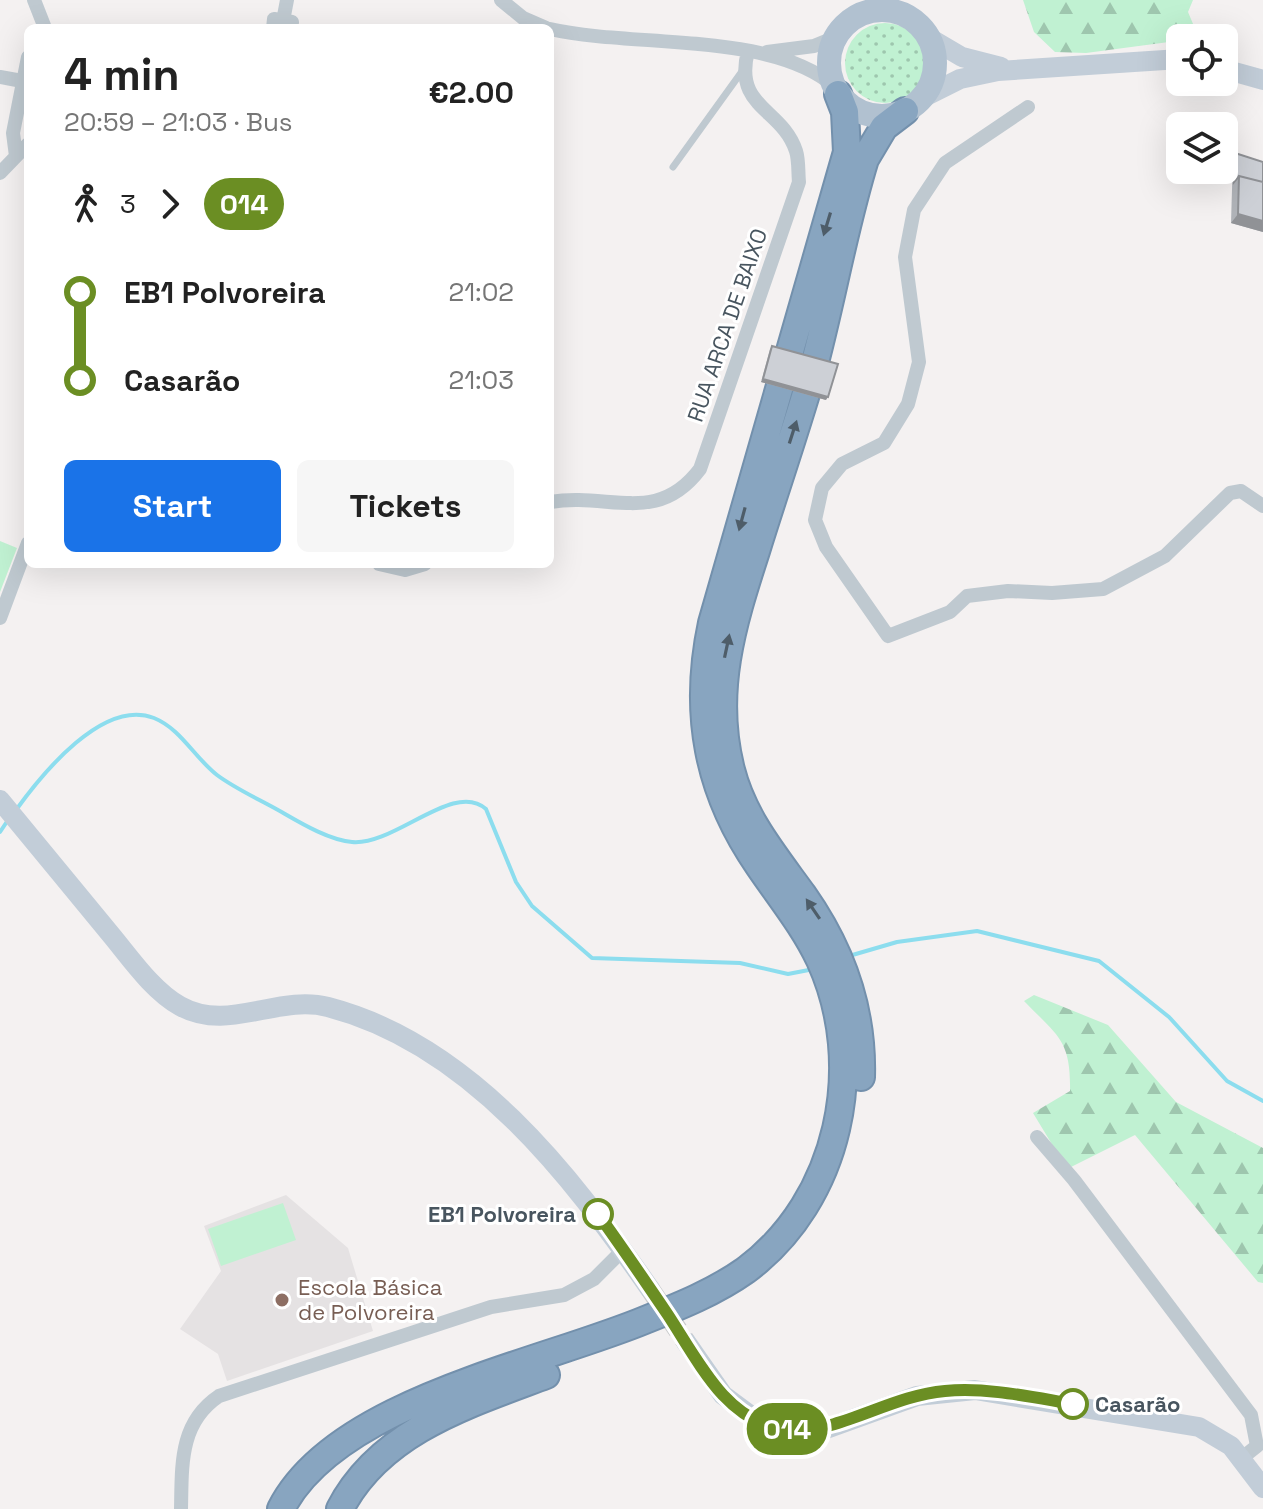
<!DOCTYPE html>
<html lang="en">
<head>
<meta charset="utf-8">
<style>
  :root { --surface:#fff; --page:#f6f6f6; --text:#222; --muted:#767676; --accent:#1a73e8 }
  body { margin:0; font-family:"Space Grotesk",sans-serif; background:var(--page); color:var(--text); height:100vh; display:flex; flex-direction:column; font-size:30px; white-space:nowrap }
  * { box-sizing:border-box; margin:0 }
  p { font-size:26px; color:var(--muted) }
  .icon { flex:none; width:44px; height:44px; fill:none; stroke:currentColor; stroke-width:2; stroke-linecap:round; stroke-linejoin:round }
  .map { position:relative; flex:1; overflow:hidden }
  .sheet { position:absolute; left:24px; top:24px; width:530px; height:544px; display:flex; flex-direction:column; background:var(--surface); border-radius:12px; box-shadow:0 8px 32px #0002 }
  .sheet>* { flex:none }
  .badge { padding:0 16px; border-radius:26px; font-size:28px; line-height:52px }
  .fabs { position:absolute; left:1166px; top:24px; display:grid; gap:16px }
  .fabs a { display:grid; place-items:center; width:72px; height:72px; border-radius:12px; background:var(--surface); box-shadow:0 8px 32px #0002; font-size:40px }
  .map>.badge { position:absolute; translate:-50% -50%; box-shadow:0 0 0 4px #fff }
  .legs { display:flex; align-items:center; gap:12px; height:88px; padding:0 40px; font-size:26px }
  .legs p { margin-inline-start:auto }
  .overview { display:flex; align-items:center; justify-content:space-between; height:136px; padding:0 40px }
  h1 { font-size:44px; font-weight:700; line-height:60px }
  .primary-button { display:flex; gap:16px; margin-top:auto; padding:16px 40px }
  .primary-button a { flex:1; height:92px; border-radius:12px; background:var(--accent); color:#fff; font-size:32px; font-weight:700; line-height:92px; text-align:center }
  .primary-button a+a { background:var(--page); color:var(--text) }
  ul { padding:0 40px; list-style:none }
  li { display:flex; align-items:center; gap:28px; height:88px; font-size:30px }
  li i { display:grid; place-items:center; width:12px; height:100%; margin:0 10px; background:currentColor }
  li i::after { content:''; width:20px; height:20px; margin:-10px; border:6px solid; border-radius:50%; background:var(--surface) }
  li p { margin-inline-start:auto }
  li:first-child i { background:linear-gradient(#0000 50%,currentColor 0) }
  li:last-child i { background:linear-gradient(currentColor 50%,#0000 0) }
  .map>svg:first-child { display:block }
  .education { fill:#e5e2e3 }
  .grass { fill:url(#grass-dots) }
  .forest { fill:url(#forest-firs) }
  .green { fill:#c0f1d2 }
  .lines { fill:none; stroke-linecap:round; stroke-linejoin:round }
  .stream { stroke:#8cddee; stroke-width:4 }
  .secondary-tunnel { stroke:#c9cacc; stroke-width:20; stroke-dasharray:20 10; stroke-linecap:butt }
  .highway-casing { stroke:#7390ac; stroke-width:30 }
  .lane { stroke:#bfc9d0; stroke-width:7 }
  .street { stroke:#bfc9d0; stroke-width:14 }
  .secondary { stroke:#c2cdd8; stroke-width:20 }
  .primary { stroke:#b1c1d0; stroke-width:24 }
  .highway { stroke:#88a5c0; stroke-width:26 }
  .wall { fill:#b0b3b8 }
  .shaded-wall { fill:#909296 }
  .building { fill:#cdd0d6; stroke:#909296; stroke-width:2 }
  .oneway { fill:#4e5d69 }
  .line-1-casing { stroke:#fff; stroke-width:18 }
  .line-1 { stroke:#6b8e23; stroke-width:12 }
  .stop-1-dot { fill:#fff; stroke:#6b8e23; stroke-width:4 }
  .education-dot { fill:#8d6e63; stroke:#fff; stroke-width:3 }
  .labels { text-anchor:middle; stroke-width:6; stroke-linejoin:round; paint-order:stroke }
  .street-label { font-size:22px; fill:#48555f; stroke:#fff }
  .stop-label { font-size:22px; font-weight:bold; fill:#48555f; stroke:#fff; text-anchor:end }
  .education-label { font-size:22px; fill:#785e54; stroke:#fff; text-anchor:start }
</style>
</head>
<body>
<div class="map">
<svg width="1263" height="1509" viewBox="0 0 1263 1509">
  <defs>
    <pattern id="grass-dots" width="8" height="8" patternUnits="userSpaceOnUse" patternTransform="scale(2)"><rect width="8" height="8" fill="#c0f1d2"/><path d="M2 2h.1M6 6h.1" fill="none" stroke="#9ec6ae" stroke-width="1.8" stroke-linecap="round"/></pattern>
    <pattern id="forest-firs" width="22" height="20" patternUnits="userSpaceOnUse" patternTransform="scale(2)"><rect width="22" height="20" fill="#c0f1d2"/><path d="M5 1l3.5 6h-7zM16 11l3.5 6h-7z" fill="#9ec6ae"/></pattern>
  </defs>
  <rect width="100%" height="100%" fill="#f4f1f1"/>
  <path class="education" d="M286 1195 348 1248 373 1331 227 1381 218 1354 180 1329 221 1271 204 1226Z"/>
  <path class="grass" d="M845 63a40 40 0 1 1 80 0a40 40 0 1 1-80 0Z"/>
  <path class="forest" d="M1023 0H1193L1188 12 1199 38 1086 53 1055 52 1034 32Z
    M1034 995 1108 1025 1176 1102 1263 1148V1283L1258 1282 1135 1135 1067 1169 1033 1113 1070 1091C1071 1040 1058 1036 1024 1001Z"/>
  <path class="green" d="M0 541 17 548 0 592Z
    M283 1203 296 1240 221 1266 208 1229Z"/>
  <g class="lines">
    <path class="stream" d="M16 810C42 774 103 698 154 718 181 729 194 757 217 775 237 790 263 801 285 814 304 825 330 840 352 842 395 846 454 780 486 809L516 882 532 906 592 958 740 963 788 974 814 969
      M0 832 8 820
      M849 956 897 942 977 931 1099 961 1169 1017 1227 1081 1263 1101"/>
    <path class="secondary-tunnel" d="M650 1289 686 1342"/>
    <defs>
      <path id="highway" d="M861 1077C863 1011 841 949 803 895 775 856 743 818 731 770 711 692 732 625 756 551 774 493 794 435 811 377 831 305 843 230 865 159L884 127 905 111
        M281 1509C335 1402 539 1364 645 1320 680 1306 715 1292 746 1270 840 1200 868 1065 820 960 804 926 780 897 759 866 707 791 693 712 712 623L847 152 845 112 838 94
        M340 1509C380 1431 469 1404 546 1375"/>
    </defs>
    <use href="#highway" class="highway-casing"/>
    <path class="lane" d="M673 167 743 70"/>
    <path class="street" d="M34 0 45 28
      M501 0 523 18 546 28
      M283 21 287 0
      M273 28 274 19 292 22 291 28
      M550 29C633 48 770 31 834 86
      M767 52 814 46 836 37
      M0 77 22 81
      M1028 107 945 163 914 210 905 257 919 362 908 404 884 443 842 464 822 488 815 520 826 547 888 636 950 612 967 596 1008 591 1052 593 1103 589 1165 556 1230 493 1241 491 1263 506
      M16 156 13 133 28 57
      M0 173 28 144
      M550 502C610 492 657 526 700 469L799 182C798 173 799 160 796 151 782 108 733 108 748 51
      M379 564 405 570 425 564
      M0 618 28 543
      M1037 1137 1074 1180 1251 1415 1257 1446 1242 1458
      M181 1509C182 1465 179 1423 219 1396L491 1307 564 1295 594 1279 623 1250"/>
    <path class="secondary" d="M928 37 962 57 1001 67
      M1224 69 1263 80
      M922 98 960 79 998 71 1180 59
      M0 800C37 845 75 891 112 936 131 959 153 991 180 1006 228 1033 278 994 328 1007 470 1044 570 1174 650 1289
      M686 1342 723 1395 758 1421 777 1428 823 1430 917 1396 975 1390 1199 1427 1231 1446 1263 1488"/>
    <path class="primary" d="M829 63a53 53 0 1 1 106 0a53 53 0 1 1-106 0Z"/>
    <use href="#highway" class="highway"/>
  </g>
  <path class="wall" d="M1235 153 1263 232 1231 223 1233 156Z
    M772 346 826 400 761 382 770 349Z"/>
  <path class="shaded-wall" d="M1238 214 1263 221V232L1231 223Z
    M763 379 828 397 826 400 761 382Z"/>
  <path class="building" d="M1235 153 1263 162V182L1239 176 1234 182Z
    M1239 176 1263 182V221L1238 214Z
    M772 346 838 364 828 397 763 379Z"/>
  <defs><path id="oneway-solid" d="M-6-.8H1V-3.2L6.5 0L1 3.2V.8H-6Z" transform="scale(2)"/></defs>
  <g class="oneway">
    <use href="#oneway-solid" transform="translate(827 224) rotate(107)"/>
    <use href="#oneway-solid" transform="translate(793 432) rotate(-72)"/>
    <use href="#oneway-solid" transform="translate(742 519) rotate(105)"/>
    <use href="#oneway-solid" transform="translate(727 646) rotate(-78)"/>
    <use href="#oneway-solid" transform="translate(813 909) rotate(-124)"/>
  </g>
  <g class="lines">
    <defs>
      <path id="line-1" d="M598 1214C622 1247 645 1281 668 1315 685 1341 702 1372 723 1395 796 1473 865 1398 945 1391 987 1387 1031 1397 1073 1404"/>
    </defs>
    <use href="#line-1" class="line-1-casing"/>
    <use href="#line-1" class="line-1"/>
  </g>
  <g class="stop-1-dot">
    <circle cx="598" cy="1214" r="14"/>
    <circle cx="1073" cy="1404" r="14"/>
  </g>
  <circle class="education-dot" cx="282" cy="1300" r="8"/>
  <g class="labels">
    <g class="street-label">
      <text transform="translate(727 325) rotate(-71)" y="8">RUA ARCA DE BAIXO</text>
    </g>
    <g class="stop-label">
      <text x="576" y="1222">EB1 Polvoreira</text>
      <text x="1095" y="1412" text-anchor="start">Casarão</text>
    </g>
    <g class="education-label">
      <text x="298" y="1295">Escola Básica<tspan x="298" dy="25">de Polvoreira</tspan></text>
    </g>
  </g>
</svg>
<div class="fabs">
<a><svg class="icon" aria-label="locate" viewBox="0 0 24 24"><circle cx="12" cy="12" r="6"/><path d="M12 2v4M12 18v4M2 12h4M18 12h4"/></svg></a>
<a><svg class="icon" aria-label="layers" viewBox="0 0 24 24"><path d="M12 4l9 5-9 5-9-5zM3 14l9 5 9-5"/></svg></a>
</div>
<b class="badge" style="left:787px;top:1429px;background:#6b8e23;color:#fff">014</b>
<section class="sheet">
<div class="overview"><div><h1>4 min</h1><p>20:59 – 21:03 · Bus</p></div><b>€2.00</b></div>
<div class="legs"><svg class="icon" aria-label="walk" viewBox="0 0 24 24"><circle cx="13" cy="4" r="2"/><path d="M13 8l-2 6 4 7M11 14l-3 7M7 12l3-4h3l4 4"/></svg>3<svg class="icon" aria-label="forward" viewBox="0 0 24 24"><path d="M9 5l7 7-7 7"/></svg><b class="badge" style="background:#6b8e23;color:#fff">014</b></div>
<ul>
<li><i style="color:#6b8e23"></i><b>EB1 Polvoreira</b><p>21:02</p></li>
<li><i style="color:#6b8e23"></i><b>Casarão</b><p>21:03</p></li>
</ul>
<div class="primary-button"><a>Start</a><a>Tickets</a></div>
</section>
</div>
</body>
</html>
